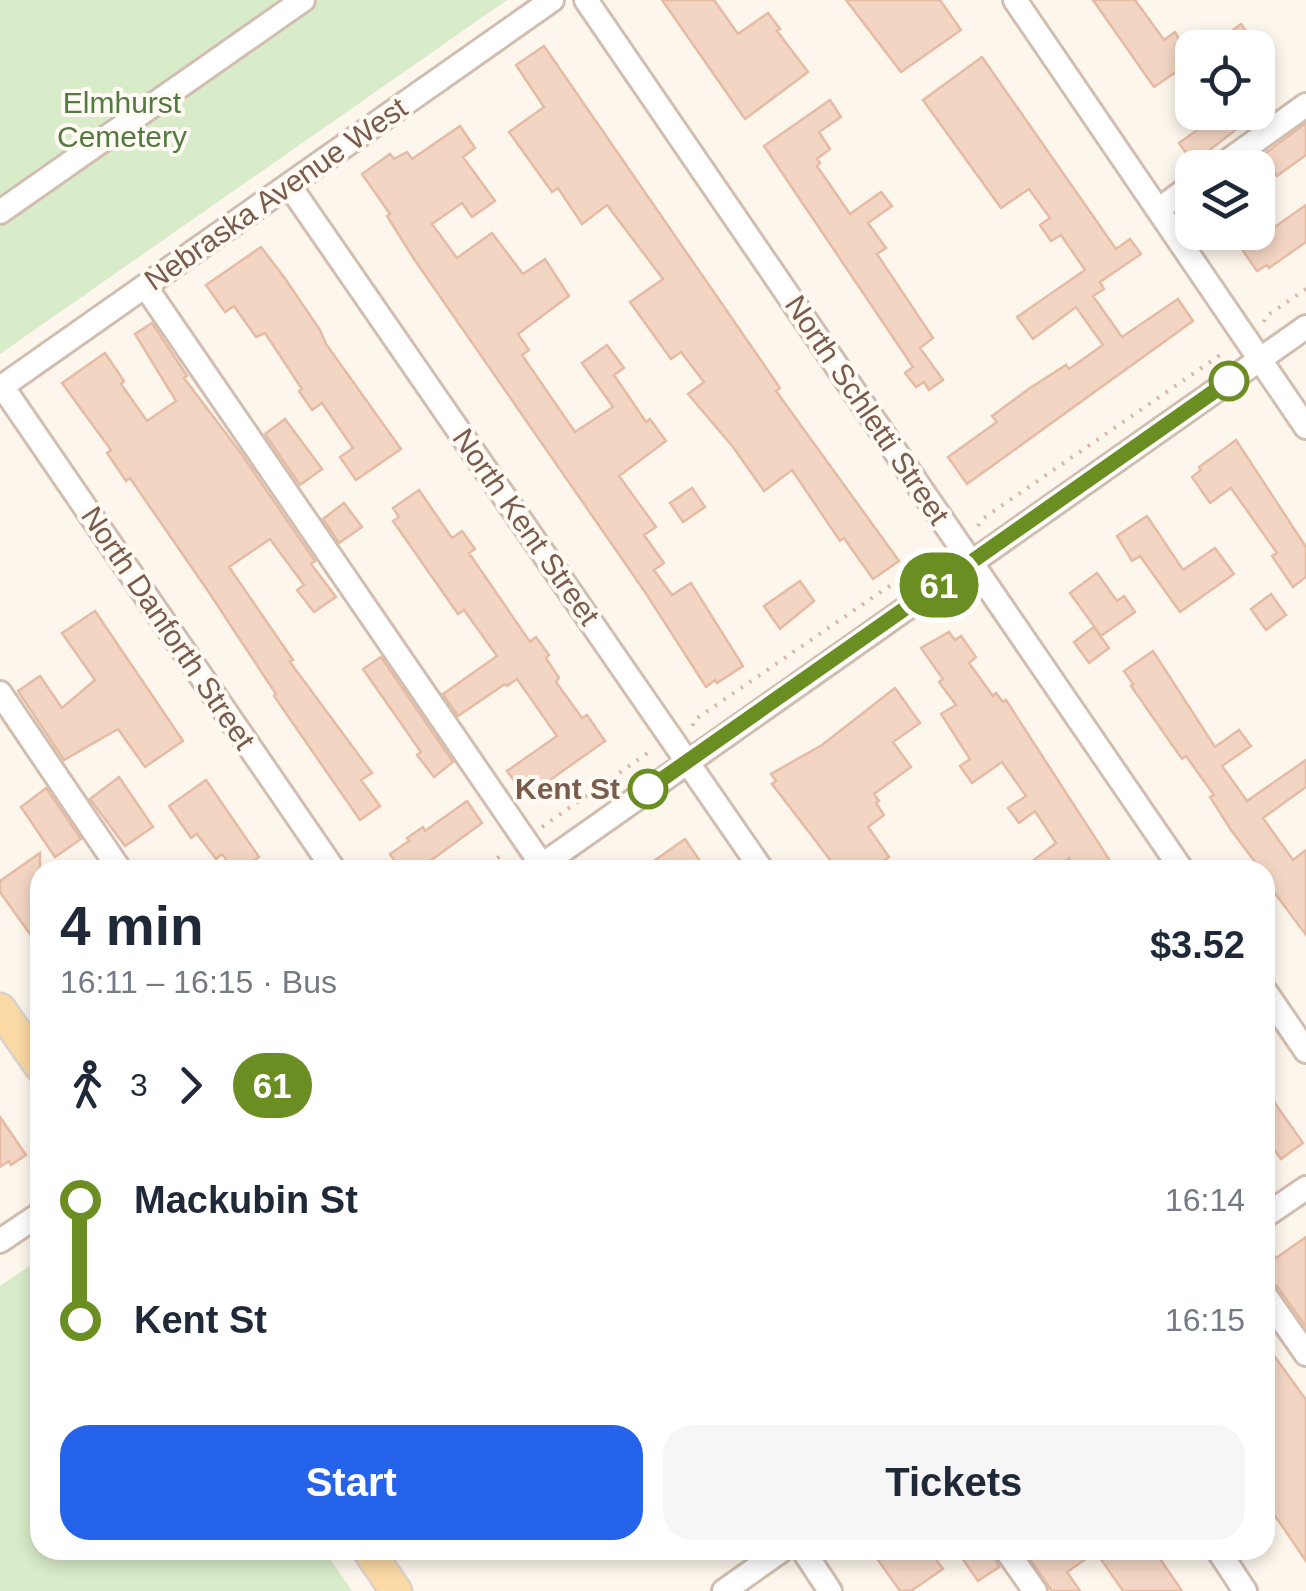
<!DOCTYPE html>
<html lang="en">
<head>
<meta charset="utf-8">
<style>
  :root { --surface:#fff; --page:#f6f6f7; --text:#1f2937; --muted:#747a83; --accent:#2563eb }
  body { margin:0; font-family:Helvetica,sans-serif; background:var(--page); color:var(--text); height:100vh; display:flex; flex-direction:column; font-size:38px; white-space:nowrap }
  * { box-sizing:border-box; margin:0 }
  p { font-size:32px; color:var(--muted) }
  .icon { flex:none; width:55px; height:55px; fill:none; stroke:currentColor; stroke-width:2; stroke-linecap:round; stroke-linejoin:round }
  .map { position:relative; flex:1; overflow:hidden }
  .side { position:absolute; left:30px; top:860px; width:1245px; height:700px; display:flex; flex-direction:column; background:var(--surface); border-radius:30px; box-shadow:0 5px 15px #0003 }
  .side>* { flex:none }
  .badge { padding:0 20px; border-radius:32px; font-size:35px; line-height:65px }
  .fabs { position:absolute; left:1175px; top:30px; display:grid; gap:20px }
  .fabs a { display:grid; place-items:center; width:100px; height:100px; border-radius:20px; background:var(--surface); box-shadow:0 5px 15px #0003; font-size:50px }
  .map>.badge { position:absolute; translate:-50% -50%; box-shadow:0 0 0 5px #fff }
  .legs { display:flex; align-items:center; gap:15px; height:110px; padding:0 30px; font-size:32px }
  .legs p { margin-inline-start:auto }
  .head { display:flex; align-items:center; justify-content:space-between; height:170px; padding:0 30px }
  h1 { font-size:55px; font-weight:700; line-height:75px }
  .primary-button { display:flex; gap:20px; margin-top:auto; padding:20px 30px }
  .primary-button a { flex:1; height:115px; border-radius:30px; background:var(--accent); color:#fff; font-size:40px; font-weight:700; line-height:115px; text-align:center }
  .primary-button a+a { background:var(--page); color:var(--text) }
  ul { padding:0 30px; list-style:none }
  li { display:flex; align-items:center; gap:35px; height:120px; font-size:38px }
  li i { display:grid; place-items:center; width:15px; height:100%; margin:0 12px; background:currentColor }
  li i::after { content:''; width:25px; height:25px; margin:-12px; border:8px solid; border-radius:50%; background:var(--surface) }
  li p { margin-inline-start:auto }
  li:first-child i { background:linear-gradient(#0000 50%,currentColor 0) }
  li:last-child i { background:linear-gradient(currentColor 50%,#0000 0) }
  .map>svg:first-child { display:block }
  .green { fill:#d8ecc9 }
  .building { fill:#f3d5c3; stroke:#e6bba3; stroke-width:2.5 }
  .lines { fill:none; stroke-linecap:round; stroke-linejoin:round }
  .minor-casing { stroke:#d1beb0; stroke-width:28 }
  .major-casing { stroke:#dad1cd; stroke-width:35 }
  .path { stroke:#d9b8a5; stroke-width:4; stroke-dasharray:2.5 8; stroke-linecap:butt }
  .minor { stroke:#fff; stroke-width:22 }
  .major { stroke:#fbd9a5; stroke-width:30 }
  .line-1-casing { stroke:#fff; stroke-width:22 }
  .line-1 { stroke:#6b8e23; stroke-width:15 }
  .stop-1-dot { fill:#fff; stroke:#6b8e23; stroke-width:5 }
  .labels { text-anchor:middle; stroke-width:8; stroke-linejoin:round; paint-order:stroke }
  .park-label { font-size:30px; fill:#537a41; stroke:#fffaf3 }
  .street-label { font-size:30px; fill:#7a5c4d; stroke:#fffaf3 }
  .stop-label { font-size:30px; font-weight:bold; fill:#7a5c4d; stroke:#fffaf3; text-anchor:end }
</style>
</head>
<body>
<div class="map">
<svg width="1306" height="1591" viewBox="0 0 1306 1591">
  <rect width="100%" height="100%" fill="#fdf6ec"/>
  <path class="green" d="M0 0H507L0 354Z
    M40 1259V1550H324L352 1591H0V1286Z"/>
  <path class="building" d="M662 0H714L738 34 768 13 780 29 777 31 808 72 745 119Z
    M846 0H940L961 30 901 72Z
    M1093 0H1135L1164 40 1175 32 1192 61 1154 87Z
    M1241 24 1258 48H1209Z
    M544 46 780 388 776 391 899 561 873 579 844 538 840 541 792 470 764 491 733 447 688 394 704 382 681 352 671 359 630 302 663 279 607 205 582 224 558 188 552 192 509 132 544 107 516 65Z
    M982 57 1116 249 1130 239 1141 254 1100 282 1104 289 1093 296 1122 337 1178 299 1193 321 967 484 948 457 997 422 992 416 1030 388 1066 365 1069 369 1103 345 1076 307 1033 339 1017 317 1085 270 1061 235 1051 241 1040 225 1050 218 1029 189 1001 208 923 100Z
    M830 100 841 117 819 132 830 149 817 159 820 163 817 166 850 214 881 192 892 206 868 223 886 248 877 254 933 338 920 348 943 380 929 390 924 382 916 387 905 373 913 367 764 146Z
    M1212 112H1227L1238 128 1193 163 1179 143 1200 128 1197 123Z
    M1306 123V155L1277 176 1272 168H1246Z
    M460 126 475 148 463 157 495 201 472 217 462 203 432 224 457 258 492 233 523 274 545 259 569 296 518 334 529 350 522 355 575 432 613 407 582 363 607 345 624 368 614 375 646 422 650 419 666 441 619 476 656 527 644 535 664 563 654 570 672 595 691 583 743 666 717 683 715 680 706 687 645 592 414 259 387 216 390 214 362 174 390 154 394 159 407 152 412 159Z
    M1306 205V242L1269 268 1267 265 1257 271 1239 245 1268 223 1272 229Z
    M261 247 284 277 320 330 326 344 401 449 356 480 340 457 353 448 322 403 312 410 299 391 302 389 265 333 256 337 234 306 225 312 206 285Z
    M152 323 187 376 184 378 240 452 315 561 311 564 336 597 314 612 297 590 304 585 270 539 229 567 293 660 290 662 372 773 361 780 380 806 360 820 274 696 276 694 208 591 130 478 126 481 107 453 111 450 62 383 105 353 124 381 121 384 147 421 176 401 135 334Z
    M285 419 322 469 300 485 265 434Z
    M1236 440 1306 547V577L1293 587 1272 556 1277 553 1231 488 1210 503 1192 477 1201 470 1199 467Z
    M692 488 705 507 683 522 670 503Z
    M419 490 452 538 462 531 475 549 469 553 530 642 536 637 549 655 546 658 559 678 556 682 582 718 587 715 605 741 526 797 507 771 557 736 517 679 507 686 505 684 458 716 443 694 497 656 464 610 458 614 393 521 399 517 393 508Z
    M344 503 362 527 339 543 323 519Z
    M1147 516 1183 570 1215 548 1234 574 1180 612 1140 556 1132 561 1117 536Z
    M1097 573 1117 601 1124 596 1135 612 1101 636 1070 593Z
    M800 581 814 601 780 629 764 606Z
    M1271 594 1286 615 1266 630 1251 609Z
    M95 611 183 741 145 767 118 729 64 760 18 691 40 676 62 708 95 680 62 633Z
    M1094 627 1109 648 1089 663 1074 642Z
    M949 632 955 640 961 636 976 657 969 663 993 696 996 693 1003 702 1006 700 1116 870H1077L1069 858 1052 870H1021L1056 843 1035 811 1019 823 1008 808 1026 796 1002 762 972 783 960 766 970 759 941 714 956 705 939 682 943 679 921 648Z
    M1153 651 1215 747 1239 730 1251 746 1222 766 1247 801 1306 760V787L1263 818 1293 860 1306 850V935L1271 888 1265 870H1261L1231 830 1210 797 1214 795 1186 756 1182 759 1131 686 1133 684 1124 671Z
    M381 657 453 762 434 777 417 755 421 752 363 669Z
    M895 688 920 723 893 742 911 767 874 794 879 801 876 803 884 815 868 827 889 857 870 870H838L772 784 776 781 771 774 822 745Z
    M119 777 153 827 125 846 90 799Z
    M206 780 259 857 241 870H234L222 854 216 859 197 834 191 838 169 806Z
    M46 788 81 839 55 857 21 807Z
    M467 801 482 823 418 870H401L390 854 409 841 407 838 423 827 425 831Z
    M685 839 706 870H641Z
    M40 853V948L0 892V881Z
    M1265 1089 1303 1143 1281 1159 1265 1136Z
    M0 1117 26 1155 11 1165 9 1161 0 1167Z
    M1306 1237V1327L1277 1286 1265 1280V1243L1276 1258Z
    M1265 1343 1306 1400V1561L1265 1501Z
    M871 1550H929L943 1569 911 1591H900Z
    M974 1550H991L999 1567 978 1581 962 1558Z
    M1024 1550H1154L1182 1591H1123L1096 1552 1067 1572 1080 1591H1052Z"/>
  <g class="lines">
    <defs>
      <path id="minor" d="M586 0 1182 870
        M1015 0 1306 427
        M1218 168 1306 105
        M289 185 762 870
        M1158 210 1192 185
        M0 212 303 0
        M145 286 542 865
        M2 386 334 870
        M0 388 552 0
        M0 693 120 870
        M535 870 1306 327
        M1265 991 1306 1051
        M1265 1216 1306 1188
        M0 1241 40 1214
        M1265 1295 1306 1354
        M803 1550 830 1591
        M1006 1550 1035 1591
        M1218 1550 1245 1591
        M724 1591 782 1550"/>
      <path id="major" d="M0 1009 40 1066
        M368 1550 396 1591"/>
    </defs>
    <use href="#minor" class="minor-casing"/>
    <use href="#major" class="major-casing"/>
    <path class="path" d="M1264 322 1265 317 1306 289
      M978 526 981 520 1226 351
      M693 726V721L936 554
      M542 827 649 752H653
      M480 870 505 853"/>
    <use href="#minor" class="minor"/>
    <use href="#major" class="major"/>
  </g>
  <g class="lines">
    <defs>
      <path id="line-1" d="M648 789 1229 381"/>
    </defs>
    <use href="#line-1" class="line-1-casing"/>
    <use href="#line-1" class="line-1"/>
  </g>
  <g class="stop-1-dot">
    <circle cx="1229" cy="381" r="18"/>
    <circle cx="648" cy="789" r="18"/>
  </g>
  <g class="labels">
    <g class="park-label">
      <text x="122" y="113">Elmhurst<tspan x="122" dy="34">Cemetery</tspan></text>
    </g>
    <g class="street-label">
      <text transform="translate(276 194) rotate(-35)" y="10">Nebraska Avenue West</text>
      <text transform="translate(867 410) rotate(56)" y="10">North Schletti Street</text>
      <text transform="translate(526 527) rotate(55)" y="10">North Kent Street</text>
      <text transform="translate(168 628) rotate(56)" y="10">North Danforth Street</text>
    </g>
    <g class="stop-label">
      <text x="620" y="799">Kent St</text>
    </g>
  </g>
</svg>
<div class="fabs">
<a><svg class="icon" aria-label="locate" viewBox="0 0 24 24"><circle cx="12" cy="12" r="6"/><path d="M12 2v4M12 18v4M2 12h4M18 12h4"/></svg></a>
<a><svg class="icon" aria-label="layers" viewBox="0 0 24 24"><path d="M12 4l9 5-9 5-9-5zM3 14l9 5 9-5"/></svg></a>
</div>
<b class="badge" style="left:939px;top:585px;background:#6b8e23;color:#fff">61</b>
<section class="side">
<div class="head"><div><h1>4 min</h1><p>16:11 – 16:15 · Bus</p></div><b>$3.52</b></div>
<div class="legs"><svg class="icon" aria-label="walk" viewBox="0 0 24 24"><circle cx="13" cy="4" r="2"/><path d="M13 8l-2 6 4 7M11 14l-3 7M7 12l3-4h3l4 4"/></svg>3<svg class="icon" aria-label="forward" viewBox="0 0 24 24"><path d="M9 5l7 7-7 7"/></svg><b class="badge" style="background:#6b8e23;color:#fff">61</b></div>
<ul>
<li><i style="color:#6b8e23"></i><b>Mackubin St</b><p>16:14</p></li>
<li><i style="color:#6b8e23"></i><b>Kent St</b><p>16:15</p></li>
</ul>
<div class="primary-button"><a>Start</a><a>Tickets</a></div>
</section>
</div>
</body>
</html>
